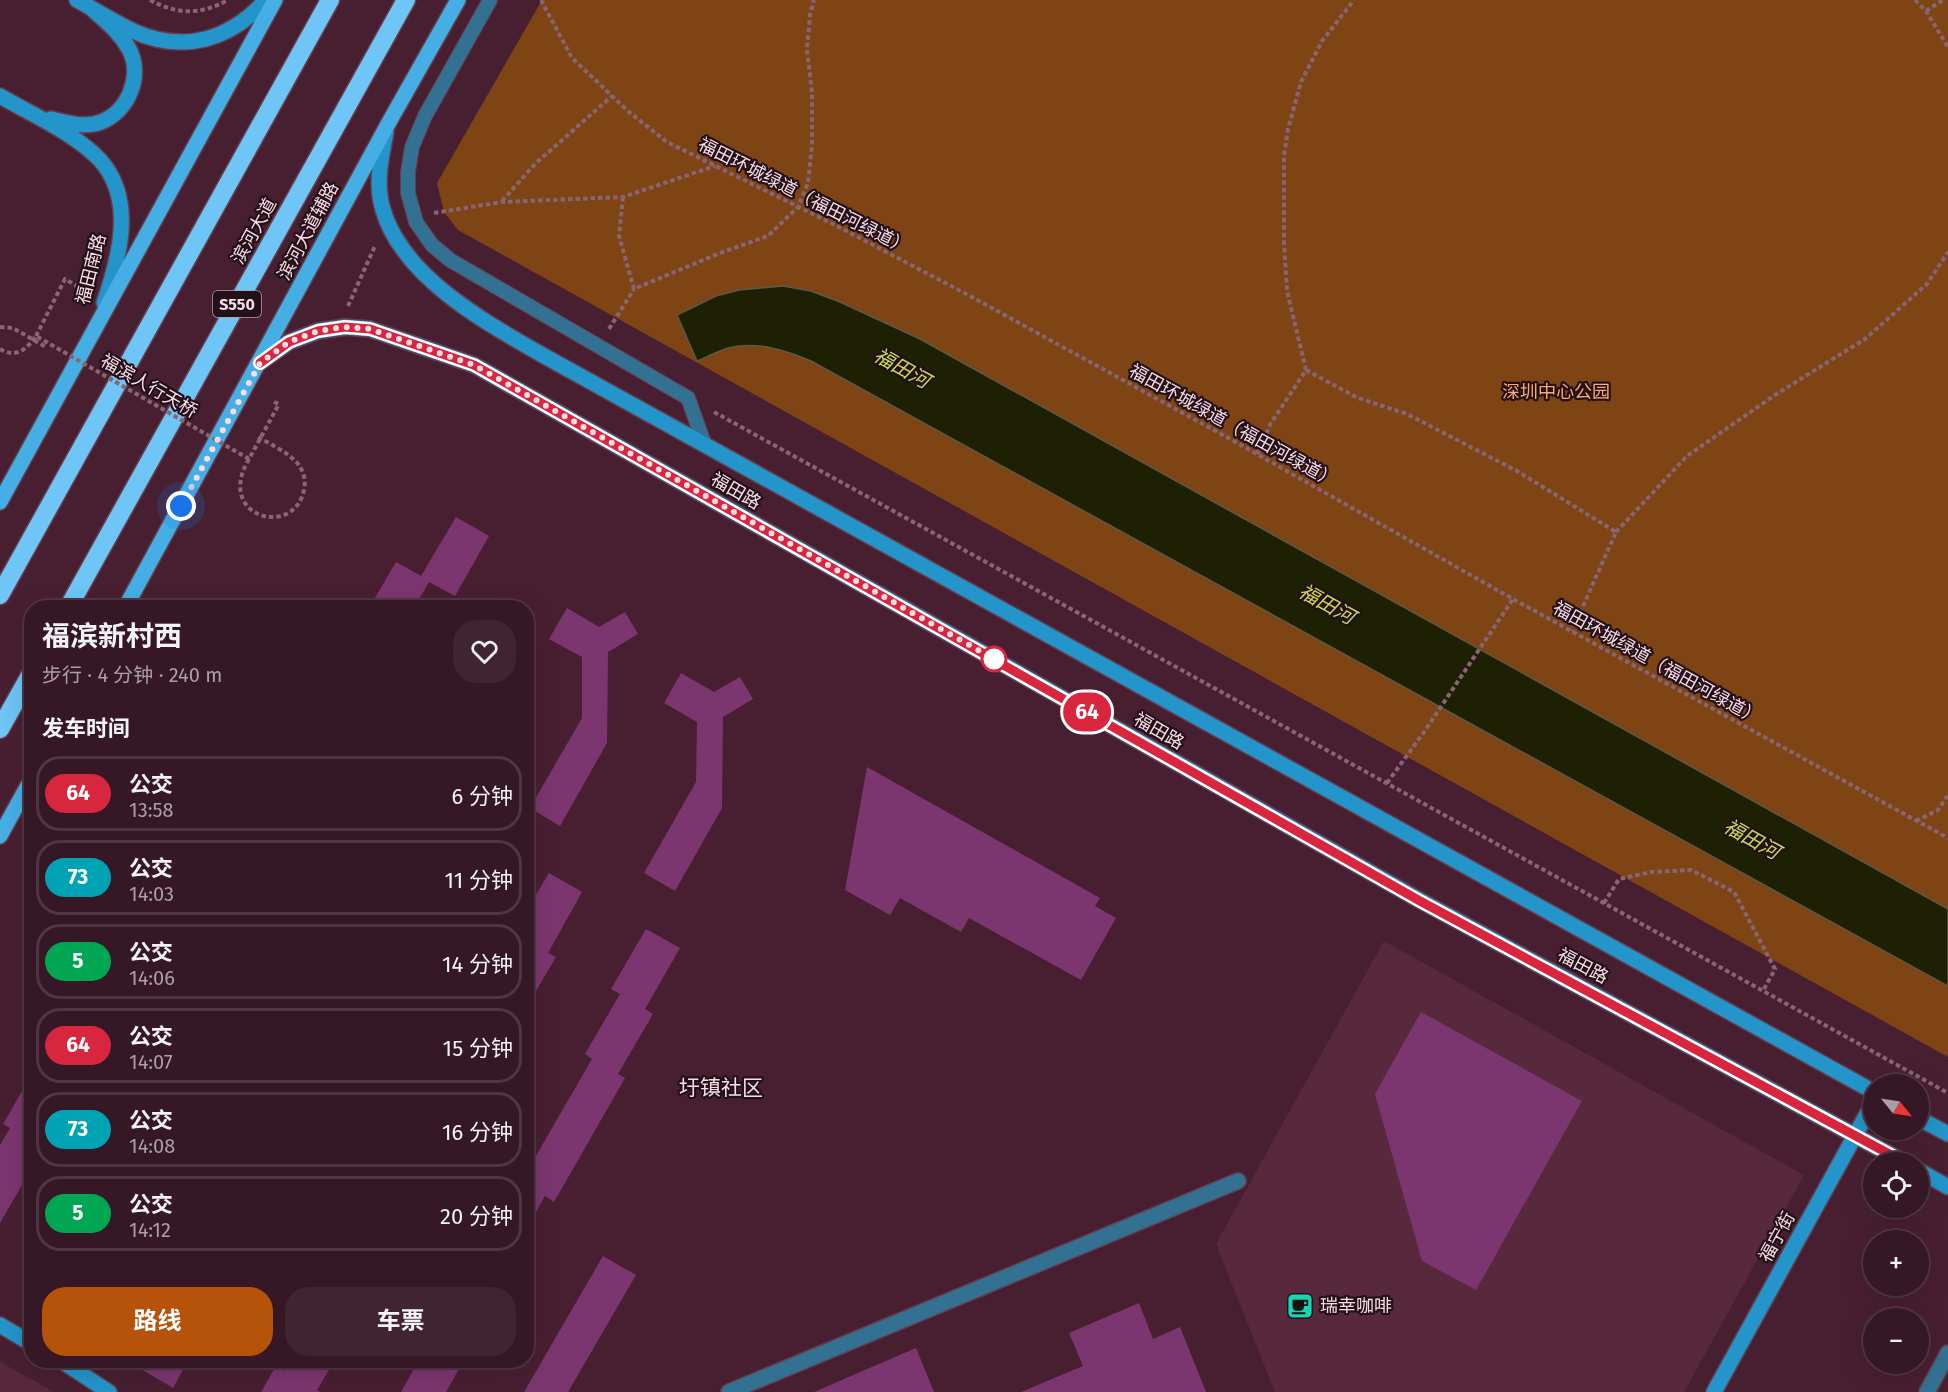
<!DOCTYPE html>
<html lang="zh">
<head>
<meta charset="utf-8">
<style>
  :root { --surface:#361725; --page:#412432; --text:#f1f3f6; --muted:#aa9fa7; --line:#503642; --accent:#b45309 }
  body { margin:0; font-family:"Fira Sans","Noto Sans SC",sans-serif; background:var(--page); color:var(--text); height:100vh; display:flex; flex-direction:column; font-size:22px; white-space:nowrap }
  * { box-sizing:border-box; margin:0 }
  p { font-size:20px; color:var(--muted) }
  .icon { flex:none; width:33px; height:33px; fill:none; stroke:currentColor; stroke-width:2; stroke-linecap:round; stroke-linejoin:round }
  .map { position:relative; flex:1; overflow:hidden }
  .details { position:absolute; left:24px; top:600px; width:510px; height:768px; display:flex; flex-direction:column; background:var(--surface); border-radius:24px; box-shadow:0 6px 24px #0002,0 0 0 2px var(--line) }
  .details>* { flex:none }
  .badge { padding:0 12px; border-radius:20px; font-size:21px; line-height:39px }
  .needle { width:39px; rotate:120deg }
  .fabs { position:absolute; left:1863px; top:1074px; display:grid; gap:12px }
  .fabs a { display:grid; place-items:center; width:66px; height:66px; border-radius:50%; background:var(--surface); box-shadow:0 6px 24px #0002,0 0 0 2px var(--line); font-size:30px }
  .you { position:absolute; width:30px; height:30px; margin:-15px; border:4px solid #fff; border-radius:50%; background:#1a73e8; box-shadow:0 0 0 9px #1a73e833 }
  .map>.badge { position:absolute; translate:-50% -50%; box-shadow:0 0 0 3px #fff }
  h2 { padding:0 18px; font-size:22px; line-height:54px }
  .round { display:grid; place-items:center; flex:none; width:63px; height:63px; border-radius:24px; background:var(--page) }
  .summary { display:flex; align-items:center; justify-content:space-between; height:102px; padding:0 18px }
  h1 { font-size:28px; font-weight:700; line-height:45px }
  .button { display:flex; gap:12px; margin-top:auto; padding:12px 18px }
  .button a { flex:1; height:69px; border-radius:24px; background:var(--accent); color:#fff; font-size:24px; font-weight:700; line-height:69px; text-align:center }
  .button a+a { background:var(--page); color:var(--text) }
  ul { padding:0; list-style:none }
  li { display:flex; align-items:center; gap:18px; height:75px; margin:0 12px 9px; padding:0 6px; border:3px solid var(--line); border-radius:24px }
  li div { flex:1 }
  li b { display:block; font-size:22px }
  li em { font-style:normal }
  li .badge { min-width:66px; font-weight:700; text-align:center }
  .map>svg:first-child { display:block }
  .built { fill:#58293d }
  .green { fill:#7e4414 }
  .water { fill:#1d2002; stroke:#5f5846; stroke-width:1.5 }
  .building { fill:#7c366f }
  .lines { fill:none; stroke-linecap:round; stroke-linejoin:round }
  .lane-casing { stroke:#643d4e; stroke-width:16 }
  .street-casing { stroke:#643d4e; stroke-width:18 }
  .secondary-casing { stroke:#643d4e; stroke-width:18 }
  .primary-casing { stroke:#643d4e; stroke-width:18 }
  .highway-casing { stroke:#643d4e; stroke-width:21 }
  .path { stroke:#896574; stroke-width:4; stroke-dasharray:4.5 3; stroke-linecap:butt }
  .lane { stroke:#337192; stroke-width:14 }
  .street { stroke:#337192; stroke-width:15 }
  .secondary { stroke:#2395ca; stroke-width:15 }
  .primary { stroke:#45afe5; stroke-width:15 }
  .highway { stroke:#6ec5f6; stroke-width:18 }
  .path-bridge { stroke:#896574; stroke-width:4; stroke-dasharray:4.5 3; stroke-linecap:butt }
  .line-casing { stroke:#fff; stroke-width:14 }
  .line { stroke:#d7263d; stroke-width:9 }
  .walk { stroke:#f8dce6; stroke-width:6; stroke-dasharray:0 10.8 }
  .stop-dot { fill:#fff; stroke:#d7263d; stroke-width:3 }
  .labels { text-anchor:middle; stroke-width:4.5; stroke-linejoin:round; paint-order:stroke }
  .shield { fill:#231018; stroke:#b89fa8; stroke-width:1.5 }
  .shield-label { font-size:16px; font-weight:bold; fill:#f8dce6 }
  .street-label { font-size:18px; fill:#f8dce6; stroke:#231018 }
  .park-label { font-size:18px; fill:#fcaa70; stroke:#231018 }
  .poi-label { font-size:18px; fill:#f8dce6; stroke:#231018; text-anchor:start }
  .water-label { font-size:20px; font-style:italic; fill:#c9d757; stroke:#231018 }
  .quarter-label { font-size:21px; fill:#f8dce6; stroke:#231018 }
</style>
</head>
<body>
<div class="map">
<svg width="1948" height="1392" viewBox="0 0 1948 1392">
  <rect width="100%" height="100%" fill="#481f31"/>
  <path class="built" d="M1384 941 1804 1175 1684 1392H1275L1216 1244Z
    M0 1362 47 1388 53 1392H0Z"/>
  <path class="green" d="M542 0H1948V1057L458 230 444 212 437 183Z"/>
  <path class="water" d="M783 286 811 291 840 302 920 339 1948 909V986L811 361C785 350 757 341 728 348 718 351 707 357 697 361L677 315 716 296 739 290Z"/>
  <path class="building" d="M456 517 489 536 455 596 429 582 414 608H369L396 562 421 576Z
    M567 608 599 627 625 612 638 634 608 652 607 743 560 826 530 808 582 718V657L549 639Z
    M681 673 714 692 740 677 753 699 723 717 722 808 675 891 644 873 696 782 697 722 664 703Z
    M867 767 1100 898 1095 906 1116 918 1081 980 969 918 961 932 900 898 890 915 845 890Z
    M549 873 582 892 548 953 556 957 526 1008V911Z
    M646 929 680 948 645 1009 653 1014 618 1074 625 1078 554 1202 545 1196 526 1229V1173L592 1059 585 1054 620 994 611 989Z
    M1421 1012 1582 1101 1476 1290 1422 1261 1375 1094Z
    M32 1074V1168L0 1223V1145L10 1128 3 1124Z
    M603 1256 636 1275 568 1392H524Z
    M1139 1303 1153 1339 1180 1327 1206 1392H1021L1083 1366 1069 1333Z
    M916 1348 934 1392H814Z
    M126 1360H188L173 1388Z
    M290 1360H335L317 1390 320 1392H261L276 1366 284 1371Z
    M419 1360H464L446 1392H401Z"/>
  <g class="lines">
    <defs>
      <path id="lane" d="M490 0 425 116 412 147 408 172V193L416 222 432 245 450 260 688 398 704 443"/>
      <path id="street" d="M729 1392 1238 1181
        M1927 1392 1948 1353"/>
      <path id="secondary" d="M77 0C95 10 114 22 133 31 184 54 230 40 266 0
        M0 96C31 114 76 134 100 160 136 200 119 259 104 303
        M51 119C67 123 85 128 101 122 129 111 143 75 129 49 120 32 105 21 91 8
        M386 132C381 158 375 184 383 210 403 278 488 324 546 357L1874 1092
        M259 363 289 342 318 331 345 327 370 329 474 365 1421 901 1904 1162
        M1918 1118 1948 1134
        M1918 1170 1948 1187
        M0 1325 32 1344
        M60 1360 109 1392
        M1714 1392 1874 1101"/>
      <path id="primary" d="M0 502 275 0
        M125 608 388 124 458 0
        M0 836 32 778"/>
      <path id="highway" d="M0 595 330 0
        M68 608 406 0
        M0 729 32 672"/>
    </defs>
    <use href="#lane" class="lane-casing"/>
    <use href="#street" class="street-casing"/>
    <use href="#secondary" class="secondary-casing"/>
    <use href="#primary" class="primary-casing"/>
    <use href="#highway" class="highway-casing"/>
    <path class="path" d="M150 0C178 15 200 15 228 0
      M541 0 572 58 629 112 667 142 835 225 970 296 1232 440 1513 599 1948 838
      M1915 0 1926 11 1948 47
      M1926 11 1943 0
      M623 197 619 236 634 289 720 253 768 236 798 207 808 183 812 145V92L807 50 810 15 814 0
      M502 201 535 164 612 96
      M434 213 502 202 623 197 715 166
      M348 306 375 246
      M0 327 13 328 46 347
      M609 329 634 289
      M36 336 65 279 80 288
      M1306 370 1358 398 1407 414 1517 471 1616 532 1572 631
      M274 402 279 404
      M714 412 1948 1093
      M1257 454 1271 423 1306 370 1287 291 1284 242V156L1288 129 1301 82 1322 41 1354 0
      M249 459C214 517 294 539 304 490 306 481 304 472 298 464 288 452 270 444 256 436
      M1616 532 1687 456 1775 395 1865 339 1927 284 1948 252
      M1387 783 1424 732 1513 599
      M1916 821 1938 810 1948 795
      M1604 903 1619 879 1651 872 1691 870 1734 892 1775 969 1763 991"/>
    <use href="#lane" class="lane"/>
    <use href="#street" class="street"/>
    <use href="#secondary" class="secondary"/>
    <use href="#primary" class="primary"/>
    <use href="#highway" class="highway"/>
    <path class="path-bridge" d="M0 349C16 359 27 349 36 336L249 459 279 404"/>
  </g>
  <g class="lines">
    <defs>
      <path id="line" d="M260 363 289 342 318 331 345 327 370 329 474 365 1420 901 1904 1162"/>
    </defs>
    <use href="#line" class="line-casing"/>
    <use href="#line" class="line"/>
    <path class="walk" d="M181 506 260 363 289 342 318 331 345 327 370 329 474 365 994 659"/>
  </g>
  <defs>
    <symbol id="cafe-square" viewBox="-11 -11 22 22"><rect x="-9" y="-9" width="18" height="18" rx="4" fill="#19d5b2" stroke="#231018"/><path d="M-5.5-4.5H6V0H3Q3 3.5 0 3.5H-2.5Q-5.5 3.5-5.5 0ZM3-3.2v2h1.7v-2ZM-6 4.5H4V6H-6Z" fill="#111"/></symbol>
  </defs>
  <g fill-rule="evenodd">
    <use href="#cafe-square" x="1285" y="1291" width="30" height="30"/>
  </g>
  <circle class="stop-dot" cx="994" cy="659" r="12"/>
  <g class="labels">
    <rect class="shield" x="213" y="291" width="48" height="26" rx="4.5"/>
    <g class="shield-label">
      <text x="237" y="310">S550</text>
    </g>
    <g class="street-label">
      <text transform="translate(804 196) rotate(27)" y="6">福田环城绿道（福田河绿道）</text>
      <text transform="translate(254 231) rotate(-61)" y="6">滨河大道</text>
      <text transform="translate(308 231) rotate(-62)" y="6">滨河大道辅路</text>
      <text transform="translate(91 269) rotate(-76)" y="6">福田南路</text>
      <text transform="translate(149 386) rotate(30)" y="6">福滨人行天桥</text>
      <text transform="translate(1233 426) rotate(29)" y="6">福田环城绿道（福田河绿道）</text>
      <text transform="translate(736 491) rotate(30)" y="6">福田路</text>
      <text transform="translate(1657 663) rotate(29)" y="6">福田环城绿道（福田河绿道）</text>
      <text transform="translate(1159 731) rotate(30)" y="6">福田路</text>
      <text transform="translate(1583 966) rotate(28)" y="6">福田路</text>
      <text transform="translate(1777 1237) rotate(-61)" y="6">福宁街</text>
    </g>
    <g class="park-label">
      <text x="1556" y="398">深圳中心公园</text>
    </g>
    <g class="poi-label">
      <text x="1320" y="1312">瑞幸咖啡</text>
    </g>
    <g class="water-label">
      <text transform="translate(902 368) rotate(29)" y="7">福田河</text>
      <text transform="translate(1327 604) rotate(29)" y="7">福田河</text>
      <text transform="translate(1752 839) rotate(29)" y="7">福田河</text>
    </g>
    <g class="quarter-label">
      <text x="721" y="1095">圩镇社区</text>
    </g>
  </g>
</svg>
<div class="fabs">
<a><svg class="needle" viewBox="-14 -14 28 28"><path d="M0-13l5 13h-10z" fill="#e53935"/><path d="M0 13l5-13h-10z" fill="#aa9fa7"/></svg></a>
<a><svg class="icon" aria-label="locate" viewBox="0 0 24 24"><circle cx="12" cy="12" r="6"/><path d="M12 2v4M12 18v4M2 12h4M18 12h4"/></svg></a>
<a>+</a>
<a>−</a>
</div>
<div class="you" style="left:181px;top:506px"></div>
<b class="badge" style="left:1087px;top:712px;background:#d7263d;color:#fff">64</b>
<section class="details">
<div class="summary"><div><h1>福滨新村西</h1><p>步行 · 4 分钟 · 240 m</p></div><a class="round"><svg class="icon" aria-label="heart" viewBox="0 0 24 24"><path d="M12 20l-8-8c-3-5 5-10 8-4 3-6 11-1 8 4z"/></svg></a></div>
<h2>发车时间</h2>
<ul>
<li><span class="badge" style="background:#d7263d;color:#fff">64</span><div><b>公交</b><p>13:58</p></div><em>6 分钟</em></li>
<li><span class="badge" style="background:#00a3b4;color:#fff">73</span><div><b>公交</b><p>14:03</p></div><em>11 分钟</em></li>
<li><span class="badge" style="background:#00a651;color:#fff">5</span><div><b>公交</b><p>14:06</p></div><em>14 分钟</em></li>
<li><span class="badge" style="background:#d7263d;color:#fff">64</span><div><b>公交</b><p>14:07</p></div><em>15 分钟</em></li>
<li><span class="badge" style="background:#00a3b4;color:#fff">73</span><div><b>公交</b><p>14:08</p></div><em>16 分钟</em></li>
<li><span class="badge" style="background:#00a651;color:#fff">5</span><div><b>公交</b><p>14:12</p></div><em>20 分钟</em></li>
</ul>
<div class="button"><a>路线</a><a>车票</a></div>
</section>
</div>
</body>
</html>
